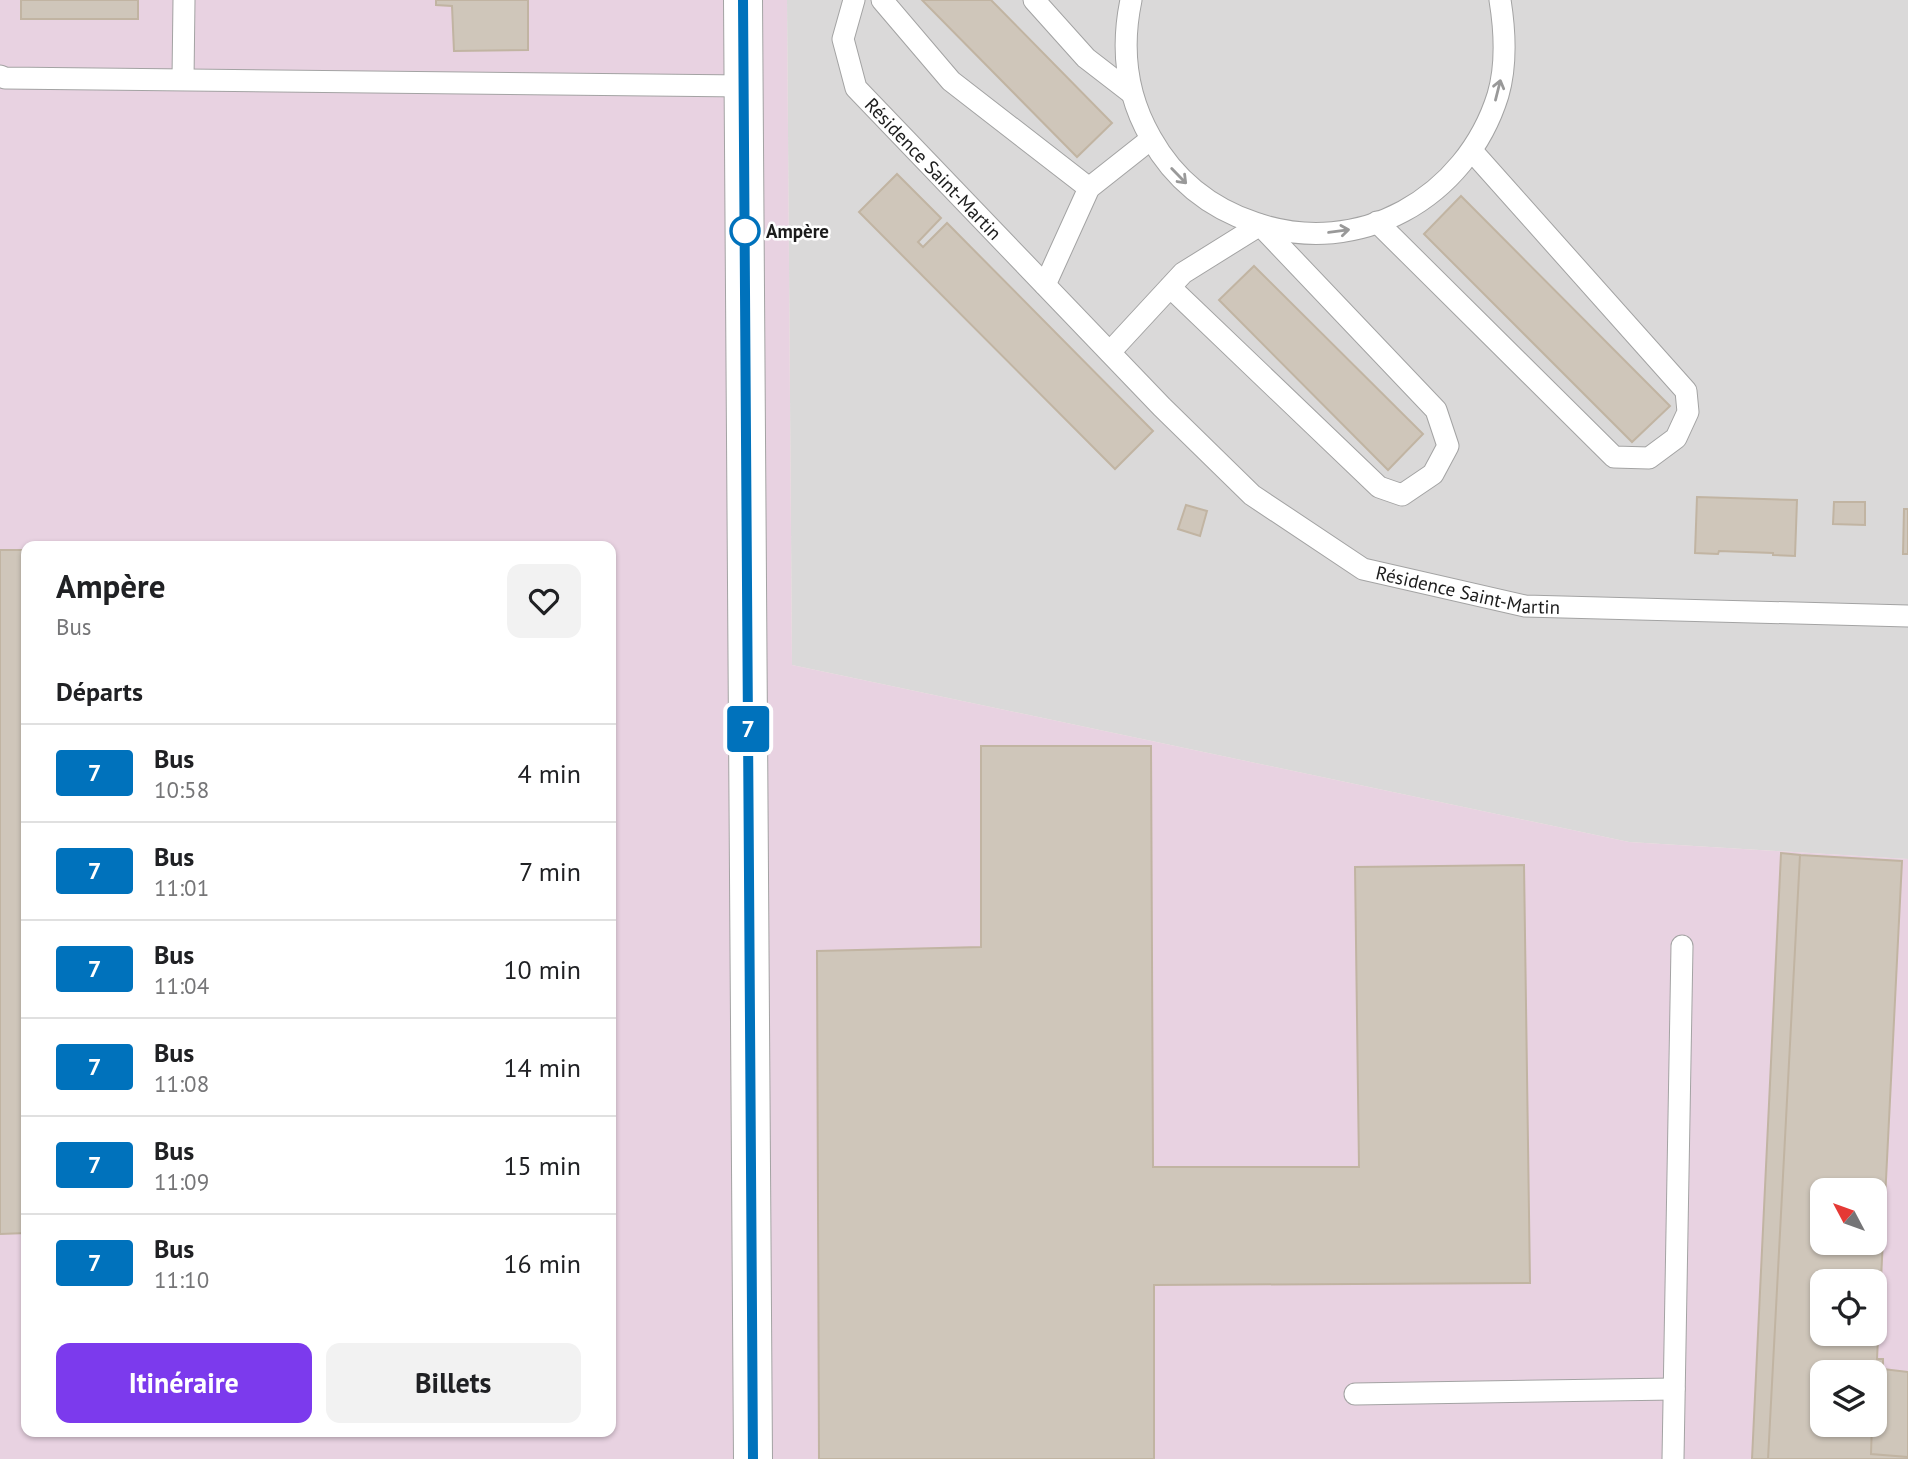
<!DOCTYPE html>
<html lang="fr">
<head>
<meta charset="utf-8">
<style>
  :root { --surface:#fff; --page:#f2f2f2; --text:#202124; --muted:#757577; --line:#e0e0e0; --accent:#7c3aed }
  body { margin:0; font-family:"PT Sans",sans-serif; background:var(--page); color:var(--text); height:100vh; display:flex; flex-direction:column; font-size:26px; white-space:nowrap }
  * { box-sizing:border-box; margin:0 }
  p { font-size:23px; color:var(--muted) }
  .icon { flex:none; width:38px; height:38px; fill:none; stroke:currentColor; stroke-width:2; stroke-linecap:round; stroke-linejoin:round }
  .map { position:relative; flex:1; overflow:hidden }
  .sheet { position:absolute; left:21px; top:541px; width:595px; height:896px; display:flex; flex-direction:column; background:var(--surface); border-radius:14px; box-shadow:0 2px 5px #0004 }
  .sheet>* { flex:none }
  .badge { padding:0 14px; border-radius:5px; font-size:24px; line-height:46px }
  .needle { width:46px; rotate:311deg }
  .tools { position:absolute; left:1810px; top:1178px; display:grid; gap:14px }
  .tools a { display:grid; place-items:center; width:77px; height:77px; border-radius:14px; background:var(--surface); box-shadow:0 2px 5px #0004; font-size:35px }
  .map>.badge { position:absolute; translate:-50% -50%; box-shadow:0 0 0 4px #fff }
  h2 { padding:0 35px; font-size:26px; line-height:63px }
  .round { display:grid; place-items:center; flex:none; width:74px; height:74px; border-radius:14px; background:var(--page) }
  .head { display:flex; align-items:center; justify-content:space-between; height:119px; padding:0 35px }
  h1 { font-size:33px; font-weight:600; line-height:52px }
  .button { display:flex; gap:14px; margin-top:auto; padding:14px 35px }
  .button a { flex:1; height:80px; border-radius:14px; background:var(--accent); color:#fff; font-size:28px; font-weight:600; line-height:80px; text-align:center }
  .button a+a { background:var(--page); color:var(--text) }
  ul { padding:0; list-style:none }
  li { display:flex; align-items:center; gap:21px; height:98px; padding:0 35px; border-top:2px solid var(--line) }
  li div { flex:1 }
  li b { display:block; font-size:26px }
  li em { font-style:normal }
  li .badge { min-width:77px; font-weight:700; text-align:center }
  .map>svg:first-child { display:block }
  .residential { fill:#dad9d9 }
  .industrial { fill:#e8d2e1; fill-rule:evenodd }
  .building { fill:#cfc6ba; stroke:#c1b4a2; stroke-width:2; fill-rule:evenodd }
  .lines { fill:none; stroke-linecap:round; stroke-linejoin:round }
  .lane-casing { stroke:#a3a3a3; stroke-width:23 }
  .street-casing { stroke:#a3a3a3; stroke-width:40 }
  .lane { stroke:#fff; stroke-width:21 }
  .street { stroke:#fff; stroke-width:38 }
  .oneway { stroke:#999 }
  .line-casing { stroke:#fff; stroke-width:16 }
  .line { stroke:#0072bc; stroke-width:10 }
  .stop-dot { fill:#fff; stroke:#0072bc; stroke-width:3.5 }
  .labels { text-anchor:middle; stroke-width:5; stroke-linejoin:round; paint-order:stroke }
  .street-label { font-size:19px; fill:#1c1c1c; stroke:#fff }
  .stop-label { font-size:19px; font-weight:bold; fill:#1c1c1c; stroke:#fff; text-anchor:start }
</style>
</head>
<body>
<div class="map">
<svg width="1908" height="1459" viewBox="0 0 1908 1459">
  <rect width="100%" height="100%" fill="#efece1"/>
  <path class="residential" d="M787 0H1908V859L1629 842 792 665Z"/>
  <path class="industrial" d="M0 0H787L792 665 1629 842 1908 859V1459H0ZM26 546H611V1432H26ZM1822 1190H1874V1242H1822ZM1822 1281H1874V1334H1822ZM1822 1372H1874V1424H1822Z"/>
  <path class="building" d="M21 0H138V19H21Z
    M436 0H528V50L454 51 452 6 436 5Z
    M922 0H991L1112 123 1077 157Z
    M897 174 941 218 918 242 923 247 947 223 1153 431 1115 469 859 212Z
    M1461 196 1670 406 1632 442 1424 234Z
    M1254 266 1423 434 1388 470 1219 300Z
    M1697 497 1797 500 1795 556 1773 555V553L1719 551 1718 554 1695 553Z
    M1834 502H1865V525L1833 524Z
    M1186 505 1207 511 1200 536 1178 529Z
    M1904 509H1908V554H1903Z
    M0 550H26V1233L0 1234Z
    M981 746H1151L1153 1167H1359L1355 867 1524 865 1530 1283 1154 1285V1459H819L817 951 981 947Z
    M1781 853 1800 855 1768 1459H1752Z
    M1800 855 1902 861 1877 1359H1883V1369L1876 1370 1874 1397V1372H1822V1424H1872L1871 1454 1908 1457V1459H1768ZM1822 1190H1874V1242H1822ZM1822 1281H1874V1334H1822Z
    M1883 1369 1908 1372V1457L1871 1454 1872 1424H1874L1876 1370Z"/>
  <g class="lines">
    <defs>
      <g id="lane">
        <path id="s1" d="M854 0 843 39 856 88 1162 407 1252 495 1363 569 1525 606 1908 616"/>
        <path d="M882 0 951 81 1089 188"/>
        <path d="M1034 0 1086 58 1130 92"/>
        <path d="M1131 0C1121 48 1126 95 1151 138 1174 179 1210 208 1255 223 1359 259 1466 198 1498 95 1507 64 1505 31 1500 0"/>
        <path d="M0 76 5 78 744 86"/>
        <path d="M183 79 184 0"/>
        <path d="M1377 222 1614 457 1649 458 1676 438 1688 412 1686 391 1472 151"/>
        <path d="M1045 285 1089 188 1151 139"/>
        <path d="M1110 352 1183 273 1260 225 1436 410 1448 446 1433 474 1402 495 1379 487 1170 287"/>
        <path d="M1355 1394 1674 1389"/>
        <path d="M1673 1459 1682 946"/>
      </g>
      <path id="street" d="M743 0 753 1459"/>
    </defs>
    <use href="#lane" class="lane-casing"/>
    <use href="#street" class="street-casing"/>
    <use href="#lane" class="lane"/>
    <use href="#street" class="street"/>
  </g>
  <defs><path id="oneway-shaft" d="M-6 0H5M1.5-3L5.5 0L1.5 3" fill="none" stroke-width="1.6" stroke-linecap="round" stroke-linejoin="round" transform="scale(1.75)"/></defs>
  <g class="oneway">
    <use href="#oneway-shaft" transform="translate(1498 90) rotate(-76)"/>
    <use href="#oneway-shaft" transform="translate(1179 176) rotate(46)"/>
    <use href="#oneway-shaft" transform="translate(1339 231) rotate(-8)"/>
  </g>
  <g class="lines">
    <defs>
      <path id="line" d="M743 0 753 1459"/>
    </defs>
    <use href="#line" class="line-casing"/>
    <use href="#line" class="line"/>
  </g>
  <circle class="stop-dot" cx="745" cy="231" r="14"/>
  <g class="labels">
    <g class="street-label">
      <text dy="7" stroke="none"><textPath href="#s1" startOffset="203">Résidence Saint-Martin</textPath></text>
      <text dy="7" stroke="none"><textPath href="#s1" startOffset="900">Résidence Saint-Martin</textPath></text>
    </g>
    <g class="stop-label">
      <text x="766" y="238">Ampère</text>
    </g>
  </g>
</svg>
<div class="tools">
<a><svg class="needle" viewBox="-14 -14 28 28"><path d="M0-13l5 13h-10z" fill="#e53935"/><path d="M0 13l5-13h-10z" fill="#757577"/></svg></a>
<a><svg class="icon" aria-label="locate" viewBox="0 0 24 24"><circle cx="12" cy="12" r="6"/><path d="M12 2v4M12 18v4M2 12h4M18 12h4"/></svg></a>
<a><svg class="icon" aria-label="layers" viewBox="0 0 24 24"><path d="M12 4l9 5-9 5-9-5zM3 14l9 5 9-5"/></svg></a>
</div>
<b class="badge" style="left:748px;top:729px;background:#0072bc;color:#fff">7</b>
<section class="sheet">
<div class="head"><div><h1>Ampère</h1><p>Bus</p></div><a class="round"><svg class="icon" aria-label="heart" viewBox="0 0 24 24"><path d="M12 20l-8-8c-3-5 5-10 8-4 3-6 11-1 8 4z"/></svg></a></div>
<h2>Départs</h2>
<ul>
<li><span class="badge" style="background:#0072bc;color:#fff">7</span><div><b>Bus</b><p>10:58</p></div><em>4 min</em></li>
<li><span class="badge" style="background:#0072bc;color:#fff">7</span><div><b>Bus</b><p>11:01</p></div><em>7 min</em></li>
<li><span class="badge" style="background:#0072bc;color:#fff">7</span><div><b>Bus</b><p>11:04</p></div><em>10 min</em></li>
<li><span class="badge" style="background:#0072bc;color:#fff">7</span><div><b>Bus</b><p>11:08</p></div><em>14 min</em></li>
<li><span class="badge" style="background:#0072bc;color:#fff">7</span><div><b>Bus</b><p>11:09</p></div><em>15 min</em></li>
<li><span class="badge" style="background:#0072bc;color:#fff">7</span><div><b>Bus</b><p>11:10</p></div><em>16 min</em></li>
</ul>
<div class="button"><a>Itinéraire</a><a>Billets</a></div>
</section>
</div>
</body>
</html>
